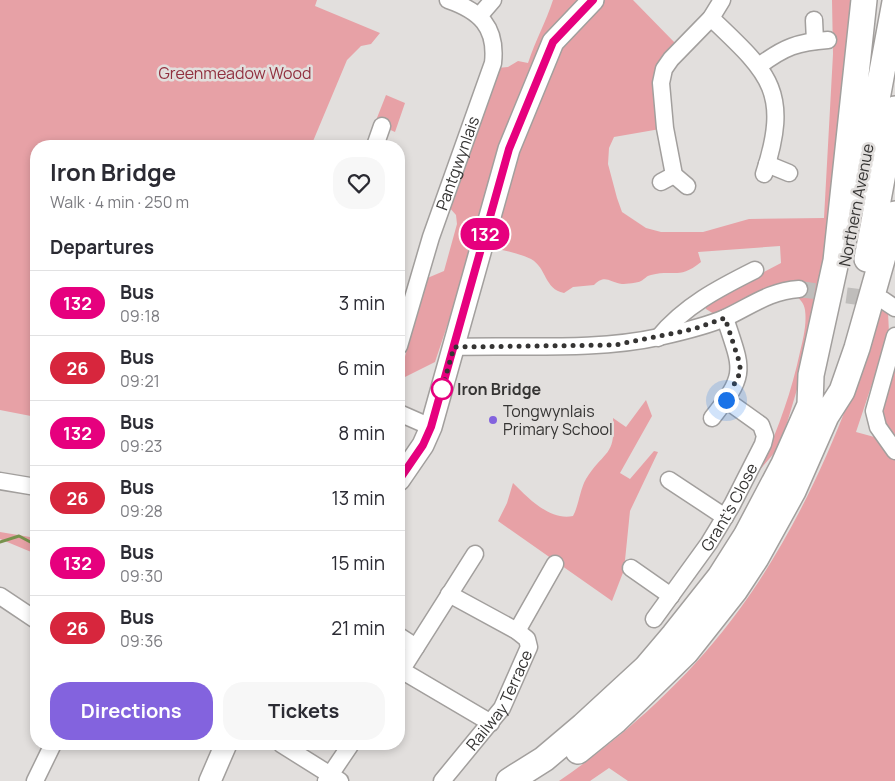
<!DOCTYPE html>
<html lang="en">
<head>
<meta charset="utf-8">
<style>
  :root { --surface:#fff; --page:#f7f7f7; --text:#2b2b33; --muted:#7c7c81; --line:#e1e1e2; --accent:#8363de }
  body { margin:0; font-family:Manrope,sans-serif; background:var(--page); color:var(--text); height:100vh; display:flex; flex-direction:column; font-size:19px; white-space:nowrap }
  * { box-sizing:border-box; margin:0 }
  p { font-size:16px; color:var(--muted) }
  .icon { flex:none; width:28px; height:28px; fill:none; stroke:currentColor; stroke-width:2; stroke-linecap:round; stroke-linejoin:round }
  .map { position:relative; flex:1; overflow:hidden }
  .details { position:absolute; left:30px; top:140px; width:375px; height:610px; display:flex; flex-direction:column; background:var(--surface); border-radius:20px; box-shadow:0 2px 8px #0003 }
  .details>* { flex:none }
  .badge { padding:0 10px; border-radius:16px; font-size:18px; line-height:32px }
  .you { position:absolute; width:25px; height:25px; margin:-12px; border:4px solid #fff; border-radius:50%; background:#1a73e8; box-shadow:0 0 0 8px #1a73e833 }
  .map>.badge { position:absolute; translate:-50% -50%; box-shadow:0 0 0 2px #fff }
  h2 { padding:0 20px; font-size:19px; line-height:45px }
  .round { display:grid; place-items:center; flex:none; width:52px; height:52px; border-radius:20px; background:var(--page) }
  .headline { display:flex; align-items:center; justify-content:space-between; height:85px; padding:0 20px }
  h1 { font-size:24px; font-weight:700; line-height:38px }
  .primary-button { display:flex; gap:10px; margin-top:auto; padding:10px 20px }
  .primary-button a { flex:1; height:58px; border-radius:20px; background:var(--accent); color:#fff; font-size:20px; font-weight:700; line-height:58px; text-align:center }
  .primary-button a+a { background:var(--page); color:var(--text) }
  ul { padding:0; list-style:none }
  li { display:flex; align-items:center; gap:15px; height:65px; padding:0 20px; border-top:1px solid var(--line) }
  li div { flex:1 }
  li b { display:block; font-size:19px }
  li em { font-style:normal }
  li .badge { min-width:55px; font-weight:700; text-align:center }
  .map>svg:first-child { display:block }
  .green { fill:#e7a1a6 }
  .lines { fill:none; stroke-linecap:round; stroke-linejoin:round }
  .stream { stroke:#77924d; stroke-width:3 }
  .minor-tunnel { stroke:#bfbdbb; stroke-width:16; stroke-dasharray:16 8; stroke-linecap:butt }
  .minor-casing { stroke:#a29f9d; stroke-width:19 }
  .major-casing { stroke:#a29f9d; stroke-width:24 }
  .highway-casing { stroke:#a29f9d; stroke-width:28 }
  .minor { stroke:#fff; stroke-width:16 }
  .major { stroke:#fff; stroke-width:21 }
  .highway { stroke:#fff; stroke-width:25 }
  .line-casing { stroke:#fff; stroke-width:11 }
  .line { stroke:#e6007e; stroke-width:8 }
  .walk { stroke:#353433; stroke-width:5; stroke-dasharray:0 9 }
  .stop-dot { fill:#fff; stroke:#e6007e; stroke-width:2.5 }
  .poi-dot { fill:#8363de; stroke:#e2dfdd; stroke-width:2 }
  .labels { text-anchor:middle; stroke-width:5; stroke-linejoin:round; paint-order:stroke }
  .park-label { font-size:16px; fill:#91303f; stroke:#e2dfdd }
  .street-label { font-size:16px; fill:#353433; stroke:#e2dfdd }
  .stop-label { font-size:16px; font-weight:bold; fill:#353433; stroke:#e2dfdd; text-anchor:start }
  .poi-label { font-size:16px; fill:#353433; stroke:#e2dfdd; text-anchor:start }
</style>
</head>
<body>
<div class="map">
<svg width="895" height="781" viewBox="0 0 895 781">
  <rect width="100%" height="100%" fill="#e2dfdd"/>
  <path class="green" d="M0 0H317L315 6 380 33 371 44 361 46 347 60 311 146H36V417L0 410Z
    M553 0H633L676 44 660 129 614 137 609 148 608 164 617 198 622 212 646 228 661 232H703L749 219 824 218 833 54 832 0H856L835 206 809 349 787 423 775 452 758 472C777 433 791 394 800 352 803 339 807 324 805 310 804 303 800 299 795 295L714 314 706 309 704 304 781 263 780 246 698 252 701 262C679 280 674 269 651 275 646 276 645 279 641 281 638 283 626 284 622 284 609 282 605 274 594 285L573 287 564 293C544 289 547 268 531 259 514 251 492 248 474 245L435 362 399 380 425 279 444 271 457 224 456 215 448 206 497 68 508 67 518 61 528 63C535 41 546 22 553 0Z
    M386 95 405 103 395 132 375 123Z
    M879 306 888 312 889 333 856 432 878 438 895 458V781H628L609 768 590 781H559C626 735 691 676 739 610 785 547 822 472 849 400 861 369 869 337 879 306Z
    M895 346V443L887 435 879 399Z
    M646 400 652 416 620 473 630 479 654 451 658 452 630 511 624 570 612 601 498 521 507 503 513 483C528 498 550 521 573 516 579 505 580 489 586 479 604 450 616 457 613 418L626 427Z
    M0 532 36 538V554L0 539Z"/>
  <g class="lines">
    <path class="stream" d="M0 542 19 536 36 545"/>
    <path class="minor-tunnel" d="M799 289 881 300"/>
    <defs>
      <g id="minor">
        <path d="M480 15 493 0"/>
        <path d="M711 18C769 73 791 91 764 174"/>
        <path d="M814 20 815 41"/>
        <path d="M759 66C784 47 798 42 828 40"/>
        <path d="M375 146 382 126"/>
        <path d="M767 164 789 173"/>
        <path d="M661 182 674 175"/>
        <path d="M687 186 674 175 665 128 661 83 664 69 671 59 711 18 722 0"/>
        <path d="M883 300 895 308"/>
        <path d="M895 336 874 411 878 427 895 451"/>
        <path d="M658 338C684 306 719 288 755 270"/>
        <path id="s1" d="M399 346 431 237 493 63C497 27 480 11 448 0"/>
        <path d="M454 347C520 345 596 351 659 337 681 332 704 327 725 318 751 306 769 291 799 289"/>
        <path d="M399 413 431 427"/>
        <path d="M712 418C748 373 742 370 725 318"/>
        <path d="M669 480 725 517"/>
        <path d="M0 481 36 487"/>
        <path d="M631 568 671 596"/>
        <path d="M0 596 36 620"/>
        <path id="s2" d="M654 619 709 543 732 505 763 444 765 436 761 425 726 400"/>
        <path d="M517 631 555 564"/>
        <path d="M399 636 416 647"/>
        <path d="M401 670 491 723"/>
        <path d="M399 674 475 554"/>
        <path d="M281 744 340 781"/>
        <path d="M35 781 53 744"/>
        <path d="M326 781 351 744"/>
        <path id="s3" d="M442 781 502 708 529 647 527 639 517 631 449 594"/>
      </g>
      <path id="major" d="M399 480 423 445 431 427 509 149 553 42 593 0
        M210 781 226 744"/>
      <path id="highway" d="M858 201 895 2
        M867 259 895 109
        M578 751 615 721 686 652 735 590 756 558 793 491 826 416 842 391 857 348 895 214
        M509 781 544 759 583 726 646 668 674 635 720 577 746 536 784 464 810 405 811 375 836 261 864 0"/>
    </defs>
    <use href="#minor" class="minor-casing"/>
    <use href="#major" class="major-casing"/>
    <use href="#highway" class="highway-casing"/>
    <use href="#minor" class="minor"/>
    <use href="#major" class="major"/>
    <use href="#highway" class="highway"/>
  </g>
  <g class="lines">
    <defs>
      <path id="line" d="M399 480 423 445 431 427 509 149 553 42 593 0"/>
    </defs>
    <use href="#line" class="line-casing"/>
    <use href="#line" class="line"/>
    <path class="walk" d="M442 389 441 393 454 347 615 345 694 329 725 318 740 364V373L726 400"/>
  </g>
  <circle class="stop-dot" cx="442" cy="389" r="10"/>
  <circle class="poi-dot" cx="493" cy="420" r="5"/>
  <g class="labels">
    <g class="park-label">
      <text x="235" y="79">Greenmeadow Wood</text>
    </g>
    <g class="street-label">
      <text dy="6" stroke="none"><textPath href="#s1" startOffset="192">Pantgwynlais</textPath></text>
      <text transform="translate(856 205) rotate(-79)" y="6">Northern Avenue</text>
      <text dy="6" stroke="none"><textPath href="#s2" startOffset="135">Grant's Close</textPath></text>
      <text dy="6" stroke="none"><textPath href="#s3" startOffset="100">Railway Terrace</textPath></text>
    </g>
    <g class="stop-label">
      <text x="457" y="395">Iron Bridge</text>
    </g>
    <g class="poi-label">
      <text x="503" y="417">Tongwynlais<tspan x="503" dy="18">Primary School</tspan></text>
    </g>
  </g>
</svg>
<div class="you" style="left:726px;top:400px"></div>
<b class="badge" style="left:485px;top:234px;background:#e6007e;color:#fff">132</b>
<section class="details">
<div class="headline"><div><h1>Iron Bridge</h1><p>Walk · 4 min · 250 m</p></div><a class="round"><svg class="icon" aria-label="heart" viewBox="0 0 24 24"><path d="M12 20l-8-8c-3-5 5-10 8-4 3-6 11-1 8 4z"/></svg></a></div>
<h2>Departures</h2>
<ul>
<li><span class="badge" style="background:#e6007e;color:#fff">132</span><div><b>Bus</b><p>09:18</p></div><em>3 min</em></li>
<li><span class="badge" style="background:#d7263d;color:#fff">26</span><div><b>Bus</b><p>09:21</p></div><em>6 min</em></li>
<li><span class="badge" style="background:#e6007e;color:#fff">132</span><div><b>Bus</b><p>09:23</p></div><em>8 min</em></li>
<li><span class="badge" style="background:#d7263d;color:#fff">26</span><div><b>Bus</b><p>09:28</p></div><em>13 min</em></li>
<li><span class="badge" style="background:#e6007e;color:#fff">132</span><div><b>Bus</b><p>09:30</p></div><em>15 min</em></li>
<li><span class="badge" style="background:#d7263d;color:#fff">26</span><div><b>Bus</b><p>09:36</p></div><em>21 min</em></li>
</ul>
<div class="primary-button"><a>Directions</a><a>Tickets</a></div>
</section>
</div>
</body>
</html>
